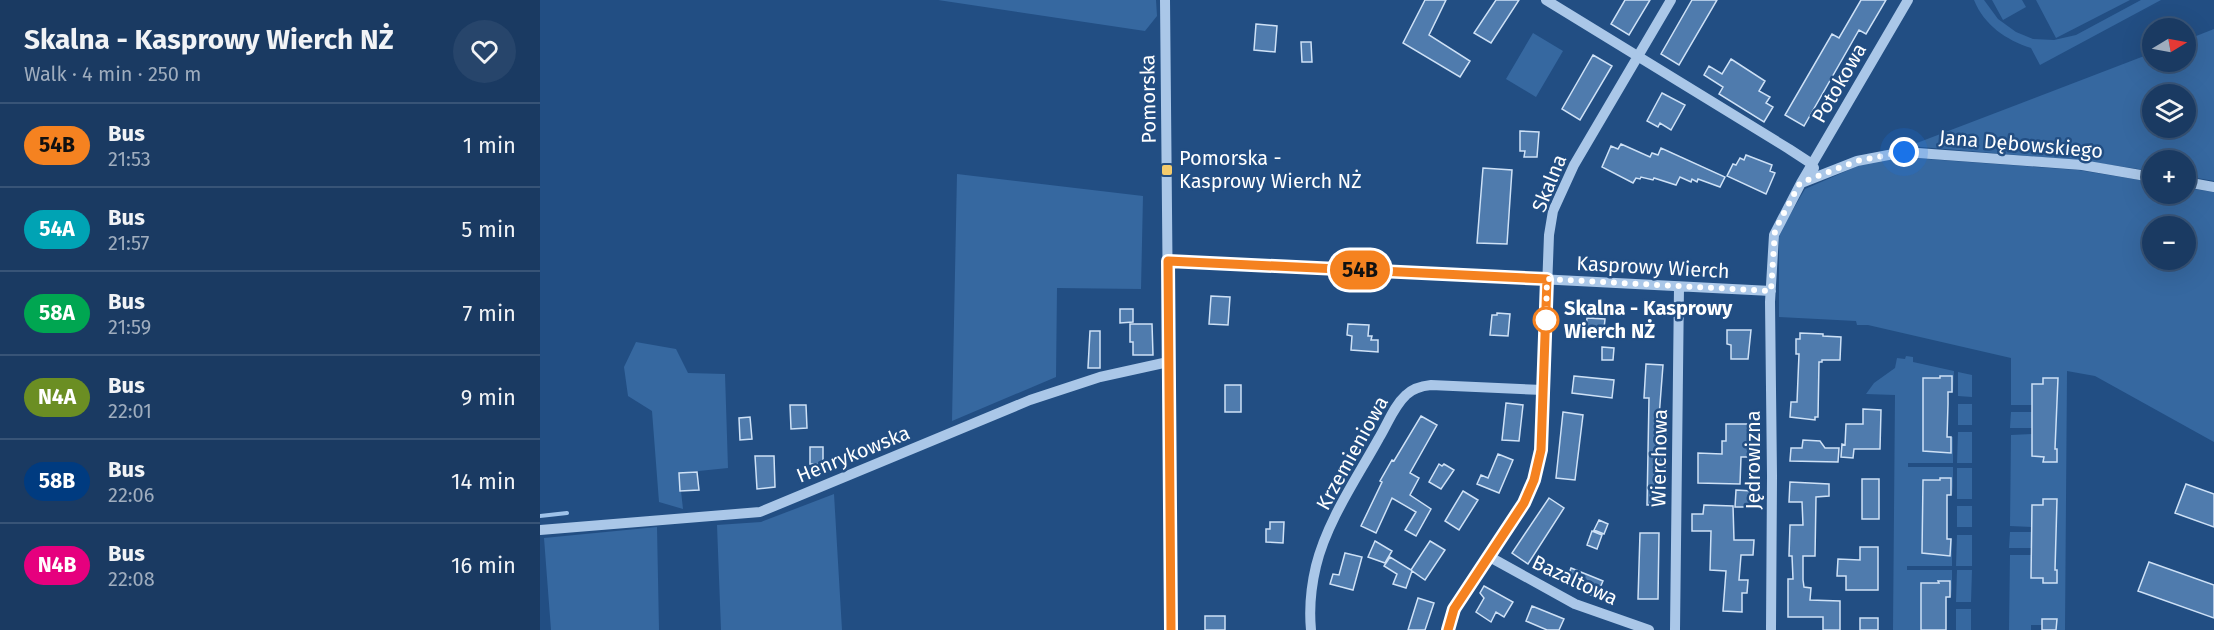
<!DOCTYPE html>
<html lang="en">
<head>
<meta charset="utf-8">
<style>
  :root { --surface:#1a3a62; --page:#27456b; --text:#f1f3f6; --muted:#9fadbe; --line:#385477 }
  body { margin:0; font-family:"Fira Sans",sans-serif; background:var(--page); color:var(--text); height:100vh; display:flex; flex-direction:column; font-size:22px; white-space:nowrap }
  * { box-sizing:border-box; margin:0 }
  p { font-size:20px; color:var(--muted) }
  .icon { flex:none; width:33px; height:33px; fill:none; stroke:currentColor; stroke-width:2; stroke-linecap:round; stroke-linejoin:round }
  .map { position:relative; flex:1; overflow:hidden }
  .details { display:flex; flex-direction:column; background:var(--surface); width:540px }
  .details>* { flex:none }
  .badge { padding:0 12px; border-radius:20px; font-size:21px; line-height:39px }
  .needle { width:39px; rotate:80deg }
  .fabs { position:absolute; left:1602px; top:18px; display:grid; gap:12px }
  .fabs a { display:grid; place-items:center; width:54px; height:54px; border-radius:50%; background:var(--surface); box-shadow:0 6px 24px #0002,0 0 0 2px var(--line); font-size:30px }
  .you { position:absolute; width:30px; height:30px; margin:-15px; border:4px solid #fff; border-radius:50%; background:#1a73e8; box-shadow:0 0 0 9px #1a73e833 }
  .map>.badge { position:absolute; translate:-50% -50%; box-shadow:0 0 0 3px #fff }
  .round { display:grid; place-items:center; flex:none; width:63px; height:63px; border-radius:32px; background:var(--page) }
  .overview { display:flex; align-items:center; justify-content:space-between; height:102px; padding:0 24px }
  h1 { font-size:28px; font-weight:700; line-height:45px }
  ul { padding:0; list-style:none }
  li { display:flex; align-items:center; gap:18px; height:84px; padding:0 24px; border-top:2px solid var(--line) }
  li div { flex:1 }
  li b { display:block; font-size:22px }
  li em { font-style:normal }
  li .badge { min-width:66px; font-weight:700; text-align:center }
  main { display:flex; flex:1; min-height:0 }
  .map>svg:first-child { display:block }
  .green { fill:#3668a0; fill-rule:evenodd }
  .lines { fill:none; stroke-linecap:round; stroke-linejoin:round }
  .stream { stroke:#9ec2e9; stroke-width:4 }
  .building { fill:#4f7bad; stroke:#cee1f6; stroke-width:1.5 }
  .minor { stroke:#aac7e8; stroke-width:10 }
  .line-casing { stroke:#fff; stroke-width:14 }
  .line { stroke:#f58220; stroke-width:9 }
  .walk { stroke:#fff; stroke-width:6; stroke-dasharray:0 10.8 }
  .poi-dot { fill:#f4cb6c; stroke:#224e83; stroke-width:2 }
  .stop-dot { fill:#fff; stroke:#f58220; stroke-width:3 }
  .labels { text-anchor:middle; stroke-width:5; stroke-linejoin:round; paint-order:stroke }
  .street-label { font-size:20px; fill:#fff; stroke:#224e83 }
  .poi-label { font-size:20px; fill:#fff; stroke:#224e83; text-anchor:start }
  .stop-label { font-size:20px; font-weight:bold; fill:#fff; stroke:#224e83; text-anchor:start }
</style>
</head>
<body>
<main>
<section class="details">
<div class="overview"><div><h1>Skalna - Kasprowy Wierch NŻ</h1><p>Walk · 4 min · 250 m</p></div><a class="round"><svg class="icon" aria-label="heart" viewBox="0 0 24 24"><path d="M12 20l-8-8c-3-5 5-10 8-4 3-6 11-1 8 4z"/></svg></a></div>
<ul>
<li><span class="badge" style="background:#f58220;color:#111">54B</span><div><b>Bus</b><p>21:53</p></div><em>1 min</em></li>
<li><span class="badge" style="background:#00a3b4;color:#fff">54A</span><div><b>Bus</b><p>21:57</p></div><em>5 min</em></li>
<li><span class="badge" style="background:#00a651;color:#fff">58A</span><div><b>Bus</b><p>21:59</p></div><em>7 min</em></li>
<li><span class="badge" style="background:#6b8e23;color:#fff">N4A</span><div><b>Bus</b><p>22:01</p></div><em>9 min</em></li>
<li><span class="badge" style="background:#003b80;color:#fff">58B</span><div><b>Bus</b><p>22:06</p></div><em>14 min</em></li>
<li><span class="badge" style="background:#e6007e;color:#fff">N4B</span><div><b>Bus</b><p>22:08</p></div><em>16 min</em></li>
</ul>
</section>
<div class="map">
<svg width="1674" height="630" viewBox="0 0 1674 630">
  <rect width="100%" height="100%" fill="#224e83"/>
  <path class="green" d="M398 0H616L617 16 605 31Z
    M1434 0H1444L1458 19 1476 32 1493 39 1514 40 1536 35 1601 0H1621L1500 65 1491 48C1466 40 1444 25 1434 0Z
    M1452 0H1482L1486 7 1463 20Z
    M1496 0H1590L1516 38Z
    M1674 29V181L1646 176V160H1612V171L1537 160 1369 146 1612 53V62H1646V40ZM1612 94H1646V128H1612Z
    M993 33 1023 51 996 97 966 79Z
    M1359 157 1538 170 1612 182V194H1646V188L1674 192V442L1555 376 1527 371 1525 630H1516V619H1503L1502 625H1491V630H1469L1470 555H1491V577L1503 578V583H1517V570H1515L1517 499H1503V505H1492V527L1470 526 1471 435 1492 434V456L1504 457V462H1517V449H1515L1518 378H1504L1503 384H1492V405H1471V358L1328 325H1317L1316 321 1239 317V237L1244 225 1265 189 1320 165ZM1612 226H1646V260H1612Z
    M417 174 603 196 601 289 517 288 516 377 412 421Z
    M96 342 136 349 148 373 185 374 188 468 139 473 143 509 119 502 112 411 88 396 84 367Z
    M1366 356 1373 357V362L1414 371 1413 392H1412L1411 376 1383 378V451L1411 453V437H1413V463H1368V467H1413V495L1411 478 1383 480 1382 553 1410 556 1411 539H1412V566H1367V570H1412V597L1410 581 1381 583V630H1353L1355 395 1326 394 1334 383 1355 368 1357 358 1365 359Z
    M1418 372 1432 375V397L1418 396Z
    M1418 404H1432V425H1418Z
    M1471 412H1492V428H1470Z
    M1418 432H1432V463H1417Z
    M1417 468H1432V499H1417Z
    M294 494 302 630H181L177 525 221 522Z
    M1417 506H1432V527H1417Z
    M117 527 119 630H11L4 538Z
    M1470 532H1491V548H1469Z
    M1417 535H1432V566H1416Z
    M1417 570H1432L1431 602H1416Z
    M1416 609H1431V630H1416Z"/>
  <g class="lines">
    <path class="stream" d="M0 516 27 513"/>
  </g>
  <path class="building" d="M885 0H906L889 35 930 61 920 77 863 43Z
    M956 0H979L951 43 934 33Z
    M1085 0H1110L1089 35 1071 24Z
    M1152 0H1177L1139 65 1121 54Z
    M1321 0H1346L1326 34 1319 30 1264 126 1245 115 1292 34 1299 38Z
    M716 24 737 26 735 52 714 50Z
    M761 42H771L772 62H762Z
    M1053 55 1072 66 1040 120 1022 109Z
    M1191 59 1225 81 1219 91 1230 97 1226 103 1233 107 1224 122 1179 94 1183 87 1164 75 1169 66 1182 74Z
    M1122 93 1145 105 1131 130 1120 123 1118 127 1107 121Z
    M980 131 999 132 997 157H984L985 151H980Z
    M1081 144 1110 157 1112 153 1118 155 1121 148 1185 177 1180 187 1158 179 1157 182 1152 179 1151 182 1140 177 1136 185 1114 178 1113 180 1101 177 1100 179 1096 178 1093 183 1062 167 1071 146 1078 149Z
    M1206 155 1232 165 1230 171 1235 173 1226 194 1187 176 1193 164 1196 165 1200 158 1204 160Z
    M943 168 972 170 967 244 937 243Z
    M671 296 690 297 688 325 669 324Z
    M580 309H593V322L580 323Z
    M957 313 970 314 968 336 950 335 952 315H957Z
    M1047 318 1065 319 1063 339 1045 337Z
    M590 324H612L613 355H593V342H590Z
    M808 324 829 325 828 336H832L831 340H838V352L811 350 812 336 807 335Z
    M1187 330H1211L1208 359H1191V345L1187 344Z
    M550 331H560V368H548Z
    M1260 333 1283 334V336L1301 337 1300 360H1282V362H1279L1278 417H1275V420L1250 417 1251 402H1257L1259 354H1256V339H1260Z
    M1062 347 1074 348 1073 360H1062Z
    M1106 364 1123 365 1119 417H1126L1124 505H1107L1109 398H1104Z
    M1034 376 1074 380 1072 398 1032 393Z
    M1400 376H1412V392H1408V404L1407 437H1411V453L1383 451V378H1400Z
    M1503 378H1518L1515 449H1517V462H1503L1504 457 1492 456V384H1503Z
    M685 385H701V412H685Z
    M966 403 983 405 979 441 962 440Z
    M250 405H266L267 428 251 429Z
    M1323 409 1341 410 1340 449H1314L1313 458 1301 457 1302 444 1305 445 1306 424H1323Z
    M1023 412 1043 415 1035 480 1016 478Z
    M881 416 897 425 870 473 879 478 870 495 891 509 876 536 865 530 876 512 852 498 836 533 821 526 842 482 840 481 852 460 854 461Z
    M210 417 212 439 200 440 199 418Z
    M1186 424H1211L1212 457H1201L1200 484 1158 483V453L1182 454V441H1186Z
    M1263 440 1280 441 1285 448H1299L1298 462 1250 461 1251 448H1262Z
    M270 447H283V464H270Z
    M958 454 973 460 959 493 937 484 941 475 948 478Z
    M215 456H234L235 487 217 489Z
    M899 464 902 466 904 464 914 470 901 489 889 482Z
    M157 472 159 490 140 491 139 473Z
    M1400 478H1411V495H1407V539H1411L1410 556 1382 553 1383 480H1400Z
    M1322 479H1339V519H1322Z
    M1250 482 1289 484V496L1276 497 1275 556H1263V580L1264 587 1271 588 1270 600 1300 601V630H1283V617H1248V579H1253L1252 556H1249L1250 525H1263L1262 502H1249Z
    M1646 484 1674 494V527L1635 513Z
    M1196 490 1212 491 1211 507H1195Z
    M923 491 938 500 919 530 905 521Z
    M1009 498 1024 508 988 564 972 553Z
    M1503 499H1517L1515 570H1517V583H1503V578H1491L1492 505H1503Z
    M1164 505 1193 506 1194 540H1214L1213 555H1201L1199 580H1208L1207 593H1202V612L1183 611 1186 571 1170 570 1171 531H1152V514H1163Z
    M1059 520 1068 524 1064 534 1054 530Z
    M730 522H744L743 543 726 542V529H730Z
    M1052 531 1062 535 1057 549 1047 545Z
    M1100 533H1119L1118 599H1098Z
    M835 541 852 551 845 563 828 557Z
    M890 541 905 550 885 580 872 571 866 588 853 584 857 574 844 566 850 557 871 570Z
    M1320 547H1338V590H1306V576H1297L1298 559 1320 560Z
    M805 553 822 557 813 590 790 584 793 574 799 575Z
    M1609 562 1674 585V618L1598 591Z
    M1031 568 1063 581 1056 597 1025 584Z
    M1398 581H1410V597H1406V630H1381V583H1399Z
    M944 586 973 602 964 617 956 612 951 622 936 612 944 598 940 593Z
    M878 598 894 603 885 630H868Z
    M992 606 1024 619 1019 630H1007L986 621Z
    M665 616H685V630H665Z
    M1320 618H1338V630H1320Z
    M1502 619H1517L1516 630H1502Z"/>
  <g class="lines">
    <path class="minor" d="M625 0 631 630
      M1006 0 1249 149 1272 164 1274 168
      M1646 182 1674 187
      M1261 183 1317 161 1364 152 1542 165 1612 177
      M628 260 1231 291
      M0 530 220 512 490 400 560 377 628 362
      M948 556 1035 604 1109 630
      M771 630C769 609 771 587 776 566 787 521 817 478 839 438 848 423 854 406 866 395 873 388 881 386 891 385L1003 390
      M908 630C922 582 961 547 984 503 993 486 997 468 1001 450L1009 235 1013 211 1034 165 1131 0
      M1135 630 1139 287
      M1231 630 1232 476 1230 302 1234 235 1261 183 1368 0"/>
  </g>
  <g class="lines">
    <defs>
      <path id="line" d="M631 630 628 261 1007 279 1001 450 994 480 984 503 914 609 908 630"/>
    </defs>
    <use href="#line" class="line-casing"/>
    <use href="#line" class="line"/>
    <path class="walk" d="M1006 320 1007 279 1231 291 1235 230 1260 183 1317 161 1364 152"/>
  </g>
  <rect class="poi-dot" x="621" y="164" width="12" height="12" rx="3"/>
  <circle class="stop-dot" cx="1006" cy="320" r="12"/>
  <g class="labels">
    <g class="street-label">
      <text transform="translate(1299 83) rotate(-60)" y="7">Potokowa</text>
      <text transform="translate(608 99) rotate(-91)" y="7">Pomorska</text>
      <text transform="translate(1481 144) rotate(5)" y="7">Jana Dębowskiego</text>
      <text transform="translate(1009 183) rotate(-68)" y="7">Skalna</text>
      <text transform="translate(1113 267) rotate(3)" y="7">Kasprowy Wierch</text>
      <text transform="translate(812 453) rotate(-61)" y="7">Krzemieniowa</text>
      <text transform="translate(313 454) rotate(-22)" y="7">Henrykowska</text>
      <text transform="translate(1119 458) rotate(-89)" y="7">Wierchowa</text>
      <text transform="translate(1213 460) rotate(-90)" y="7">Jędrowizna</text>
      <text transform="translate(1035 580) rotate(25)" y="7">Bazaltowa</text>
    </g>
    <g class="poi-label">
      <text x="639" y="165">Pomorska -<tspan x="639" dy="23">Kasprowy Wierch NŻ</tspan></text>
    </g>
    <g class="stop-label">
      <text x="1024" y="315">Skalna - Kasprowy<tspan x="1024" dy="23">Wierch NŻ</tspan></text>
    </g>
  </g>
</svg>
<div class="fabs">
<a><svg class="needle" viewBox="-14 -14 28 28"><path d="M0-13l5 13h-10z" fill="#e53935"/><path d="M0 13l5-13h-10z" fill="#9fadbe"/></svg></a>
<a><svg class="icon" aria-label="layers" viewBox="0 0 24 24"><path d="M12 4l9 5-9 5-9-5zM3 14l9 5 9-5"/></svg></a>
<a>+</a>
<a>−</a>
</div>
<div class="you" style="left:1364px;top:152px"></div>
<b class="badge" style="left:820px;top:270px;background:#f58220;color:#111">54B</b>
</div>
</main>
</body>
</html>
